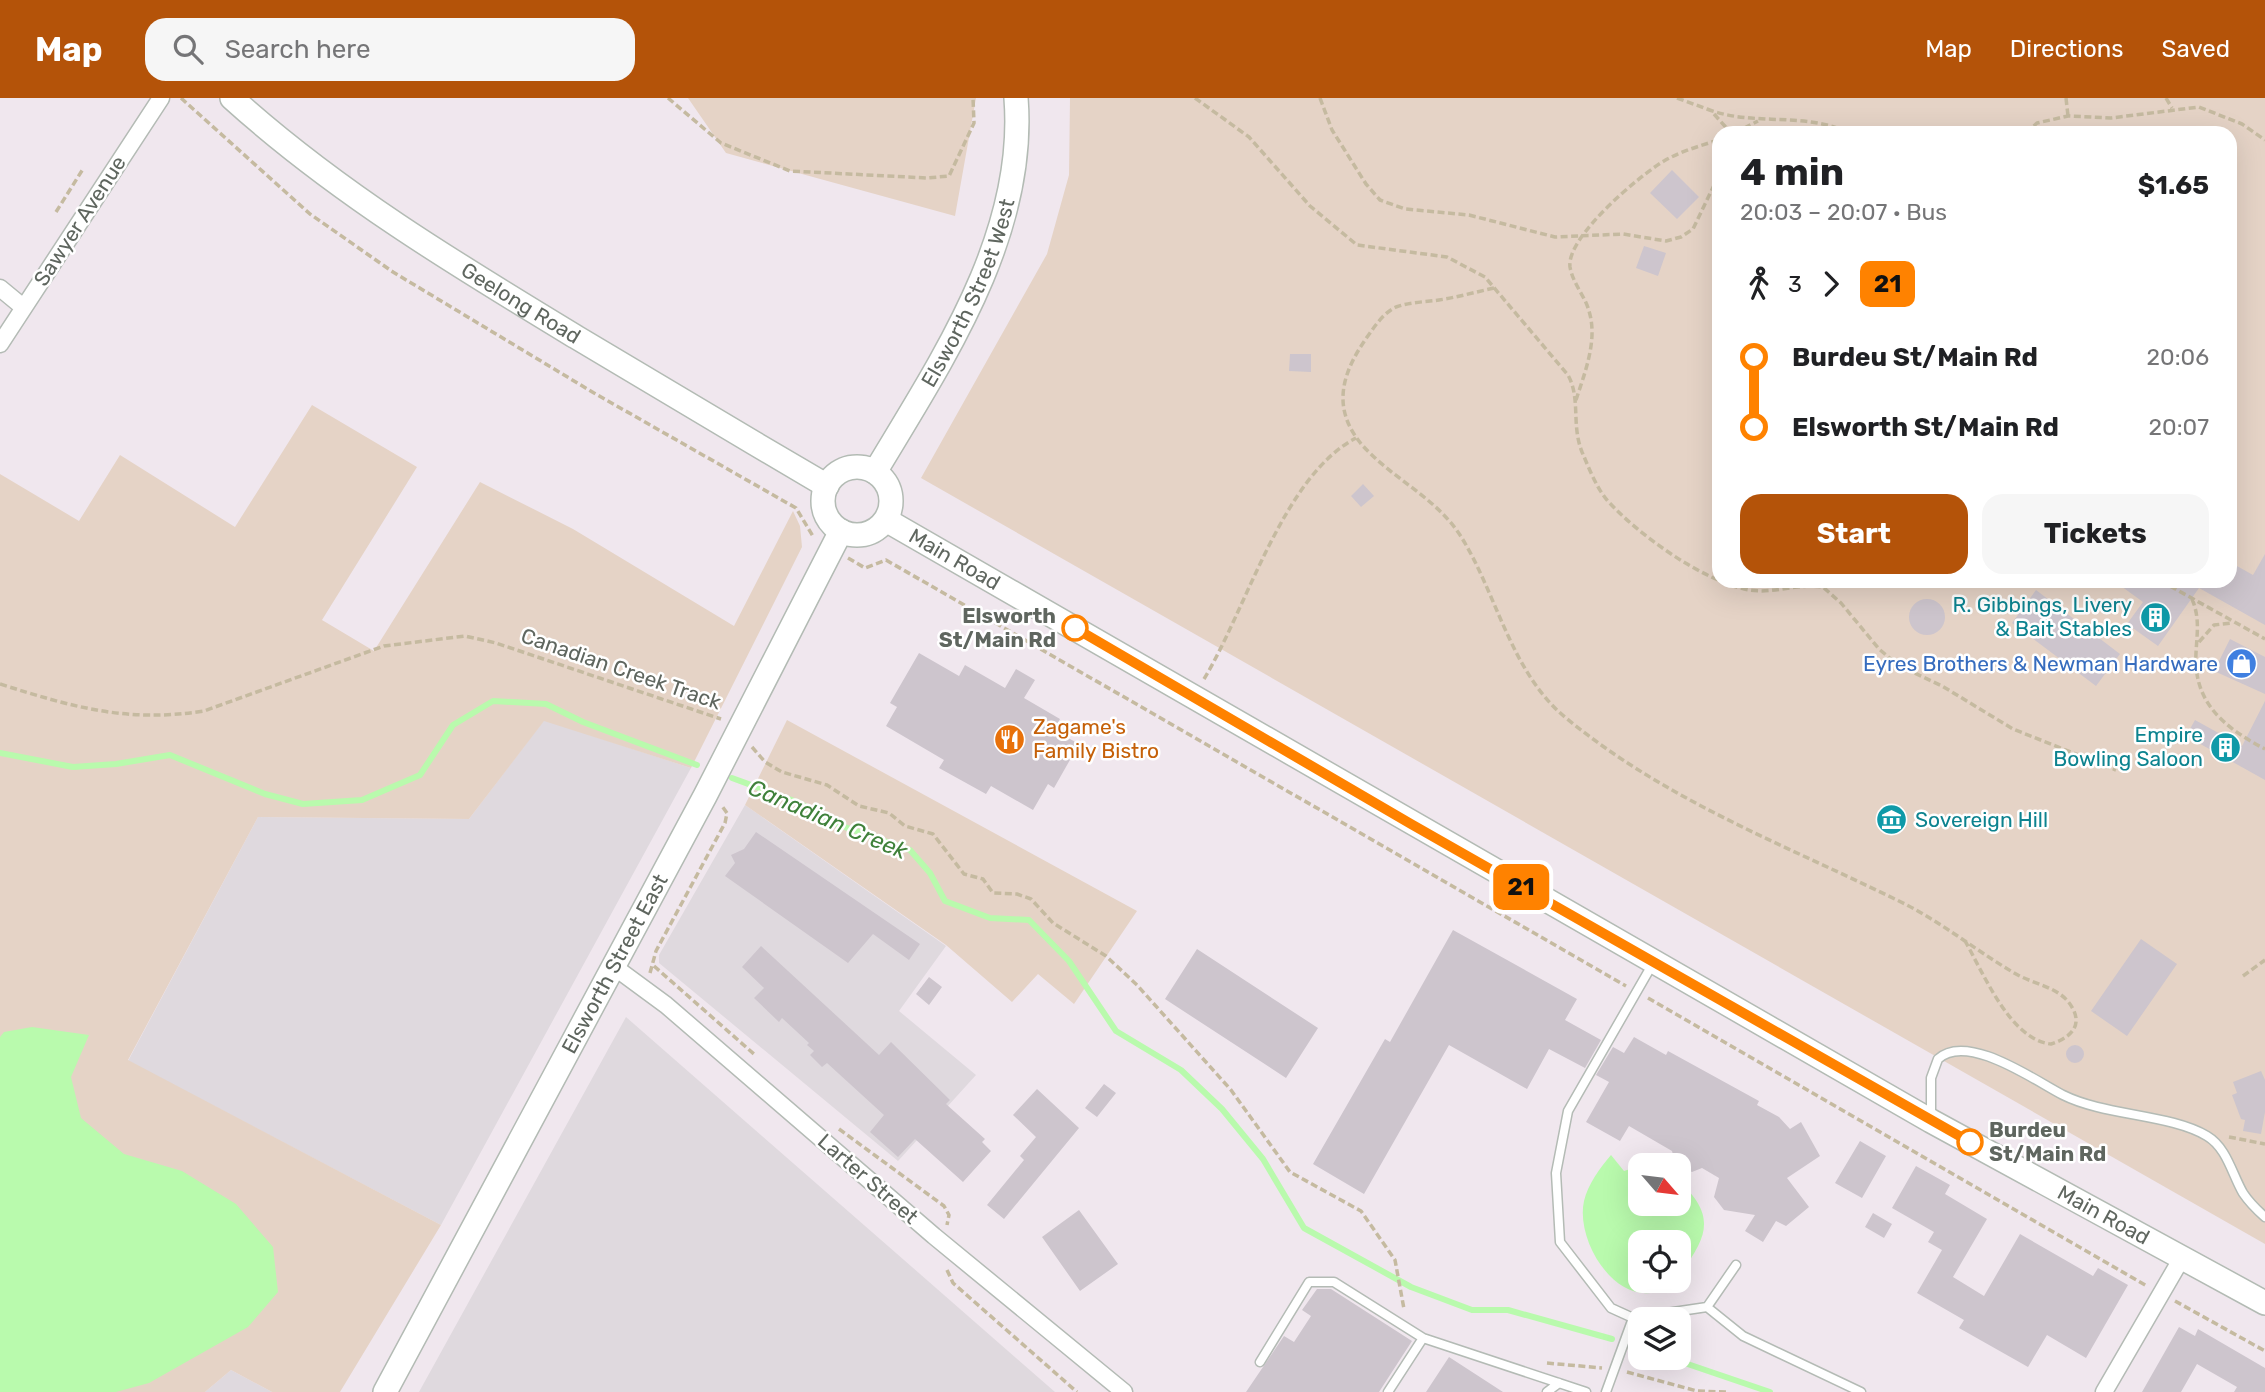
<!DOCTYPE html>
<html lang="en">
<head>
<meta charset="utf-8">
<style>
  :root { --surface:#fff; --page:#f6f6f6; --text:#202124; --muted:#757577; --accent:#b45309 }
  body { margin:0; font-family:Rubik,sans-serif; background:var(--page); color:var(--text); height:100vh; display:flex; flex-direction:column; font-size:26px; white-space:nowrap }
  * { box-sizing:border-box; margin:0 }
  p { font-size:23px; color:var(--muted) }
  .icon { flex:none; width:38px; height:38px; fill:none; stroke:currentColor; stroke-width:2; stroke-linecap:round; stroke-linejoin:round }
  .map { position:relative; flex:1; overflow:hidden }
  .details { position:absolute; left:1712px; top:28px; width:525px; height:462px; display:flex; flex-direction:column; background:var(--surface); border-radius:21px; box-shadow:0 7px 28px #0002 }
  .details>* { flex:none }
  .badge { padding:0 14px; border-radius:10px; font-size:24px; line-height:46px }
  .needle { width:46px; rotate:118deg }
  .controls { position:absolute; left:1628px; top:1055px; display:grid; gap:14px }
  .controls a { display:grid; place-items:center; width:63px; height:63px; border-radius:14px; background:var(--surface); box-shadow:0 7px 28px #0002; font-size:35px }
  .map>.badge { position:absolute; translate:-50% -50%; box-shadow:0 0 0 4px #fff }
  .legs { display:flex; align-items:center; gap:10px; height:77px; padding:0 28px; font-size:23px }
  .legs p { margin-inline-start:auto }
  .summary { display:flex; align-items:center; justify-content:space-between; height:119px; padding:0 28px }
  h1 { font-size:38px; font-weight:700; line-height:52px }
  .action { display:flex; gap:14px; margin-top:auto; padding:14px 28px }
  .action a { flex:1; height:80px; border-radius:21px; background:var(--accent); color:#fff; font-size:28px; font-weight:700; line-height:80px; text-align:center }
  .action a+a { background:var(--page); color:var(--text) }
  ul { padding:0 28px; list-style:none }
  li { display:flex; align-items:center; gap:24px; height:70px; font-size:26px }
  li i { display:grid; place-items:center; width:10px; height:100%; margin:0 9px; background:currentColor }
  li i::after { content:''; width:18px; height:18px; margin:-9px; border:5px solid; border-radius:50%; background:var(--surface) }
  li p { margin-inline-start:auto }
  li:first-child i { background:linear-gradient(#0000 50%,currentColor 0) }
  li:last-child i { background:linear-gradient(currentColor 50%,#0000 0) }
  header { display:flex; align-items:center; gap:42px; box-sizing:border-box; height:98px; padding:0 35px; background:var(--accent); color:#fff }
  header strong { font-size:33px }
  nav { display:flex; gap:38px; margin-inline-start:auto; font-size:24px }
  .search { width:490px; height:63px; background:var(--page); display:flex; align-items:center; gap:18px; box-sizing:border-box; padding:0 24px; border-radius:21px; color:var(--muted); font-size:26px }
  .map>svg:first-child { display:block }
  .industrial { fill:#dfd9de }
  .green { fill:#e5d3c6; fill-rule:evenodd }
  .water { fill:#b9faad }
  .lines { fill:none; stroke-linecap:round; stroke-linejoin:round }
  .stream { stroke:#b9faad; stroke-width:6 }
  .building { fill:#cdc5cd }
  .lane-casing { stroke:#b4bbb5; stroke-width:11 }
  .street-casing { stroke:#b4bbb5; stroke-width:19 }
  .secondary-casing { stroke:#b3bbb4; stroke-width:26 }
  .path { stroke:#c5baa0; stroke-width:3.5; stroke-dasharray:7 3.5; stroke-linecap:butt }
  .lane { stroke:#fff; stroke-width:8 }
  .street { stroke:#fff; stroke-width:16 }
  .secondary { stroke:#fff; stroke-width:23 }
  .line-1-casing { stroke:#fff; stroke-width:16 }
  .line-1 { stroke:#ff8200; stroke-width:10 }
  .stop-1-dot { fill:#fff; stroke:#ff8200; stroke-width:3.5 }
  .labels { text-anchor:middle; stroke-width:5; stroke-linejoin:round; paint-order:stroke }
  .street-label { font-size:21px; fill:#5f665f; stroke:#fff }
  .culture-label { font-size:21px; fill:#0d838f; stroke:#fff; text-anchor:end }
  .stop-label { font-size:21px; font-weight:bold; fill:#5f665f; stroke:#fff; text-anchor:end }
  .shop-label { font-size:21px; fill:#366cbe; stroke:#fff; text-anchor:end }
  .food-label { font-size:21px; fill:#c56008; stroke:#fff; text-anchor:start }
  .water-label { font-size:23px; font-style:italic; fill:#3f813a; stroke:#fff }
</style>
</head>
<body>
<header>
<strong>Map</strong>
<div class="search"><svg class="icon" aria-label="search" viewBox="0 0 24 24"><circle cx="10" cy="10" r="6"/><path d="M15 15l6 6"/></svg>Search here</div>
<nav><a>Map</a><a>Directions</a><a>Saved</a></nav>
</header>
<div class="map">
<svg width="2265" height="1294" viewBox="0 0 2265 1294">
  <rect width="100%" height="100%" fill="#f0e7ee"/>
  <path class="industrial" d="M544 622 691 670 441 1127 128 963 258 719 469 721Z
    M745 707 946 848 899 913 976 977 898 1063 659 865V857Z
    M626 919 1055 1294H419Z
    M231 1272 272 1294H205Z"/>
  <path class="green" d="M688 0H976L955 118 726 55Z
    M1070 0H2265V1146L921 380 1047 156 1069 77ZM1718 35H2230V483H1718Z
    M312 307 417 369 322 522 374 553 480 384 573 431 734 528 793 413 800 428 802 449 691 670 544 623 469 721 258 719 128 962 441 1127 340 1294H272L231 1272 205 1294H0V376L79 423 120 357 235 429Z
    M787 622 1137 813 1074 906 1038 876 1012 904 946 847 745 707Z"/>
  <path class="water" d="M32 929 89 937 71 979 81 1020 124 1056 182 1073 236 1106 273 1149 278 1194 248 1229 149 1285 116 1294H0V939L4 934Z
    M1611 1057 1624 1073 1633 1070 1636 1059 1656 1067 1640 1068V1106H1678V1082C1718 1119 1707 1139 1678 1179V1144H1640V1183H1675C1671 1188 1668 1189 1662 1192 1617 1211 1575 1143 1584 1103 1588 1086 1600 1070 1611 1057Z"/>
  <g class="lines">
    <path class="stream" d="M0 655 73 669 116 666 170 657 265 696 303 706 362 702 420 677 453 627 493 603 546 606 583 624 697 667
      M732 680 797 704 839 727 910 752 930 775 945 803 990 820 1029 822 1069 863 1116 933 1181 972 1222 1011 1263 1061 1304 1130 1411 1189 1472 1212H1508L1612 1241
      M1633 1248 1640 1250
      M1670 1260 1770 1294"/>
  </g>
  <path class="building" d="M1672 72 1699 99 1677 121 1650 95Z
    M1644 148 1666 155 1658 178 1636 170Z
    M1290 256H1311V274L1289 273Z
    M1363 386 1374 398 1361 409 1351 398Z
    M2265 456V527L2199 490 2158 548 2127 526 2143 504 2114 483H2230L2237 468 2253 477Z
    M2036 492 2120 556 2096 588 2012 525Z
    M1909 519a18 18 0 1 1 36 0a18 18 0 1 1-36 0Z
    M2230 541 2265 559V596L2214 573Z
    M919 555 959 578 965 567 1005 590 1016 571 1035 582 1024 600 1060 621 1054 632 1079 646 1054 690 1048 686 1033 712 991 688 986 696 939 670 944 662 886 628 897 609 890 605Z
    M2265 603V682L2186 638 2195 622 2242 648Z
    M756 734 920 846 909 862 873 836 848 865 725 778 735 765 731 757 744 751Z
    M1453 832 1577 901 1565 922 1601 942 1585 970 1549 951 1527 991 1449 947 1364 1096 1313 1066 1385 941 1390 944Z
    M2141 841 2177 866 2127 938 2091 913Z
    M761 848 879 957 891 944 950 1002 946 1006 985 1041 982 1044 991 1053 963 1084 915 1041 898 1059 870 1034 884 1017 827 965 822 969 810 957 814 953 807 947 809 945 782 920 779 924 754 900 764 890 742 869Z
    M1197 851 1318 930 1286 980 1165 901Z
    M929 879 942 889 929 907 916 896Z
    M1634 939 1666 957 1668 953 1759 1003 1757 1007 1779 1019 1790 1031 1801 1024 1820 1058 1787 1080 1809 1109 1786 1128 1776 1123 1763 1144 1745 1133 1755 1117 1724 1112 1714 1099 1719 1080 1702 1070 1692 1074 1675 1064 1672 1053 1629 1028 1620 1043 1586 1024 1609 984 1596 977 1613 949 1624 955Z
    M2066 956a9 9 0 1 1 18 0a9 9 0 1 1-18 0Z
    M2261 973 2265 982V1014L2261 1036 2243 1033 2245 1022 2241 1021 2232 997 2237 995 2233 984Z
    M1104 986 1116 995 1097 1019 1085 1010Z
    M1037 991 1079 1030 1004 1121 987 1107 1024 1062 1020 1058 1036 1039 1013 1017Z
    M1860 1043 1886 1058 1862 1100 1835 1085Z
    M1916 1068 1950 1087 1945 1096 1987 1121 1953 1179 1984 1198 2020 1136 2093 1178 2098 1170 2128 1187 2086 1260 2047 1237 2028 1269 1959 1230 1964 1222 1917 1195 1942 1152 1928 1144 1934 1134 1892 1110Z
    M1079 1112 1118 1166 1080 1193 1042 1139Z
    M1873 1115 1892 1126 1884 1140 1865 1129Z
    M1317 1191H1331L1412 1243 1379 1294H1246L1284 1238 1294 1244 1311 1218 1302 1212Z
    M2179 1229 2195 1238 2198 1231 2265 1270V1294H2234L2237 1289 2197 1266 2181 1294H2142Z
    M1449 1259 1503 1294H1426Z"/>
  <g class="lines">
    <defs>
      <path id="lane" d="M1652 867 1568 1013 1556 1075 1560 1144 1611 1210 1633 1220 1707 1209 1736 1167
        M1931 1020V980L1938 961C1967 934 2034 982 2063 997 2105 1018 2170 1016 2207 1038 2227 1050 2232 1076 2243 1095 2249 1104 2257 1112 2265 1119
        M1707 1209 1743 1238 1861 1294
        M1260 1264 1309 1184H1334L1423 1240
        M1388 1294 1423 1240 1586 1294
        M1547 1294 1559 1285
        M1606 1294 1633 1220"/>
      <path id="street" d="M0 190 23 209
        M0 246 161 0
        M613 868 666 907 934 1138 1124 1294
        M2104 1294 2183 1158"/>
      <g id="secondary">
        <path id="s1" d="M232 0C336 94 457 167 576 239 660 289 743 339 827 388"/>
        <circle cx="857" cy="403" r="34"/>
        <path id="s2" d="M875 374C942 262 1027 137 1016 0"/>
        <path id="s3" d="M886 422 1931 1023 2265 1205"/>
        <path id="s4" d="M385 1294 705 698 841 433"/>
      </g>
    </defs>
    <use href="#lane" class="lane-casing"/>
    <use href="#street" class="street-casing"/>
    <use href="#secondary" class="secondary-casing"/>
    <path class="path" d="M181 0 310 116 393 174 594 295 796 410 814 440
      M668 0 721 45 790 73 927 80 949 78 974 25 973 0
      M1195 0 1249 39 1310 108 1357 147 1447 159 1485 179 1568 277C1581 301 1571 326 1582 354 1589 370 1596 389 1607 402 1637 436 1704 484 1749 492 1774 496 1799 485 1823 489L1841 505 1879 551 1898 567 1942 588 2013 631 2116 672
      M1320 0 1332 32 1366 86 1380 102 1405 111 1469 117 1555 139 1623 136 1666 143 1681 139 1693 131 1718 79
      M1677 0 1707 11
      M2066 0 2068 18
      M2166 0 2172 10
      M1707 11C1753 29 1804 13 1849 35
      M1714 16 1731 35
      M1735 35 1758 23
      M2026 35 2037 25 2068 18 2111 20 2199 9 2242 26 2265 42
      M56 114 83 71
      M1494 190C1476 194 1458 199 1439 202 1425 204 1410 204 1396 209 1385 214 1377 225 1370 235 1343 272 1329 309 1363 348 1393 381 1435 399 1460 437 1497 495 1510 574 1566 620 1668 704 1788 748 1905 806 1944 826 1978 854 2016 876 2035 887 2062 889 2073 911 2083 930 2067 941 2051 946 2010 942 1983 874 1964 841
      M1576 302C1585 274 1598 242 1589 213 1585 198 1573 186 1570 169 1566 139 1640 77 1664 63 1681 53 1700 48 1718 42
      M848 460 865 470 886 462 1626 888
      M2161 483 2265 541
      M2192 501C2200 520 2197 535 2196 555 2193 605 2225 630 2265 651
      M2199 544 2214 527 2231 525
      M1204 581C1247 510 1283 378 1356 340
      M0 586C73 609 126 625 204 613L384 548 465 538 496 545 721 621
      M752 649 765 664 782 674 827 687 859 708 889 715 905 728 933 736 964 776 983 781 993 795 1017 796 1031 801 1053 825 1106 858 1137 887 1231 992 1290 1074 1361 1113 1395 1162 1404 1211
      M654 868 755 957
      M650 875 656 853 725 725 727 715 722 708
      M2243 878 2265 862
      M1648 900 2147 1188
      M839 1031 944 1108 949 1117 947 1127
      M2229 1039 2265 1046
      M947 1172 953 1185 1077 1294
      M2175 1203 2265 1253
      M1547 1265 1602 1270
      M1627 1274 1697 1293 1726 1294"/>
    <use href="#lane" class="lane"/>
    <use href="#street" class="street"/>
    <use href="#secondary" class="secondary"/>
  </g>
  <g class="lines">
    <defs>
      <path id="line-1" d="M1075 530 1411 726 1970 1044"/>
    </defs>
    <use href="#line-1" class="line-1-casing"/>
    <use href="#line-1" class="line-1"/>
  </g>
  <defs>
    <symbol id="building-disc" viewBox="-11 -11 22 22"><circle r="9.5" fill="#0f9aa8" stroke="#fff"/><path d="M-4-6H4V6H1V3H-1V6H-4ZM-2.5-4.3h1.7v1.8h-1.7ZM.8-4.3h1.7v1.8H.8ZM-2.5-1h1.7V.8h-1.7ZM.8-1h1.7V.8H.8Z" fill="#fff"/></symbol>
    <symbol id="shop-disc" viewBox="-11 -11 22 22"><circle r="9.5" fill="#3f7fe0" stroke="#fff"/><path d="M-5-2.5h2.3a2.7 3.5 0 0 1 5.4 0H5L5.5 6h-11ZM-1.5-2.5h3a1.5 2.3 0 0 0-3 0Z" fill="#fff"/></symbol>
    <symbol id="restaurant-disc" viewBox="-11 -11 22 22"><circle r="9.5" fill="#e8710a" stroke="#fff"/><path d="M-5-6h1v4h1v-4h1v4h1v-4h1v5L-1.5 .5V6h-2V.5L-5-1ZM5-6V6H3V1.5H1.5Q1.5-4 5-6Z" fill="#fff"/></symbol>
    <symbol id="museum-disc" viewBox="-11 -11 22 22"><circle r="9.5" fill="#0f9aa8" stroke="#fff"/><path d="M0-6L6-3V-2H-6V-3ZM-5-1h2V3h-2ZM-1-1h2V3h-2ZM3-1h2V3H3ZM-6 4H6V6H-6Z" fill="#fff"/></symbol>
  </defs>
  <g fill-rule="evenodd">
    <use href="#building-disc" x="2138" y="502" width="35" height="35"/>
    <use href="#shop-disc" x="2224" y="548" width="35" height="35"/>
    <use href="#restaurant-disc" x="992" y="624" width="35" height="35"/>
    <use href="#building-disc" x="2208" y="632" width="35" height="35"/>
    <use href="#museum-disc" x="1874" y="704" width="35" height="35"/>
  </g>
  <g class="stop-1-dot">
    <circle cx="1075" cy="530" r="12"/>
    <circle cx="1970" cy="1044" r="12"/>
  </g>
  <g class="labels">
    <g class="street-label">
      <text transform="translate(80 123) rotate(-57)" y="7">Sawyer Avenue</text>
      <text dy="7" stroke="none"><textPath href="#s2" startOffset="203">Elsworth Street West</textPath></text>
      <text dy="7" stroke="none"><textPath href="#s1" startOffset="355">Geelong Road</textPath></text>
      <text dy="7" stroke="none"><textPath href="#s3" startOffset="79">Main Road</textPath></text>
      <text transform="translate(621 571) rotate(19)" y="7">Canadian Creek Track</text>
      <text dy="7" stroke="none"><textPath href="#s4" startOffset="486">Elsworth Street East</textPath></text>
      <text transform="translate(868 1081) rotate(41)" y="7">Larter Street</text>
      <text dy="7" stroke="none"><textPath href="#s3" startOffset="1402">Main Road</textPath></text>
    </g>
    <g class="culture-label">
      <text x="2132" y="514">R. Gibbings, Livery<tspan x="2132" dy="24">&amp; Bait Stables</tspan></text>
      <text x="2203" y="644">Empire<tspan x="2203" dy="24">Bowling Saloon</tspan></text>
      <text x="1915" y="729" text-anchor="start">Sovereign Hill</text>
    </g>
    <g class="stop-label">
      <text x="1056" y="525">Elsworth<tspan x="1056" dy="24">St/Main Rd</tspan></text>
      <text x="1989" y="1039" text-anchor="start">Burdeu<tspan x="1989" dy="24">St/Main Rd</tspan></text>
    </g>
    <g class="shop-label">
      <text x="2218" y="573">Eyres Brothers &amp; Newman Hardware</text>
    </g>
    <g class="food-label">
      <text x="1033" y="636">Zagame's<tspan x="1033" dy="24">Family Bistro</tspan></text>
    </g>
    <g class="water-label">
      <text transform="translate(828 721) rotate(23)" y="8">Canadian Creek</text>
    </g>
  </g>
</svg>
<div class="controls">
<a><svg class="needle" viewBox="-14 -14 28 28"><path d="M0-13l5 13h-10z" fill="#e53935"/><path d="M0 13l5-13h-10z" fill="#757577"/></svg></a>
<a><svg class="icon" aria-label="locate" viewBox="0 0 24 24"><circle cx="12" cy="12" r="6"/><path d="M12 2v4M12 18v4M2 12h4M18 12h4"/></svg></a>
<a><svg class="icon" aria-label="layers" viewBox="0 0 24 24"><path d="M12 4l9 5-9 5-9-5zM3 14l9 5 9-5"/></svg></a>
</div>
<b class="badge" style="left:1521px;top:789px;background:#ff8200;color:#111">21</b>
<section class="details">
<div class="summary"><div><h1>4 min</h1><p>20:03 – 20:07 · Bus</p></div><b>$1.65</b></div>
<div class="legs"><svg class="icon" aria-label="walk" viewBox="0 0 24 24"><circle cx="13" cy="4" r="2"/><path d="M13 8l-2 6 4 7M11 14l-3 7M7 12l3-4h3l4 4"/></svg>3<svg class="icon" aria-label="forward" viewBox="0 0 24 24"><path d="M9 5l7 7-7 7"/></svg><b class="badge" style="background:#ff8200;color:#111">21</b></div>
<ul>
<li><i style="color:#ff8200"></i><b>Burdeu St/Main Rd</b><p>20:06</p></li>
<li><i style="color:#ff8200"></i><b>Elsworth St/Main Rd</b><p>20:07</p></li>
</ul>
<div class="action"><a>Start</a><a>Tickets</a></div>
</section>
</div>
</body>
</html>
